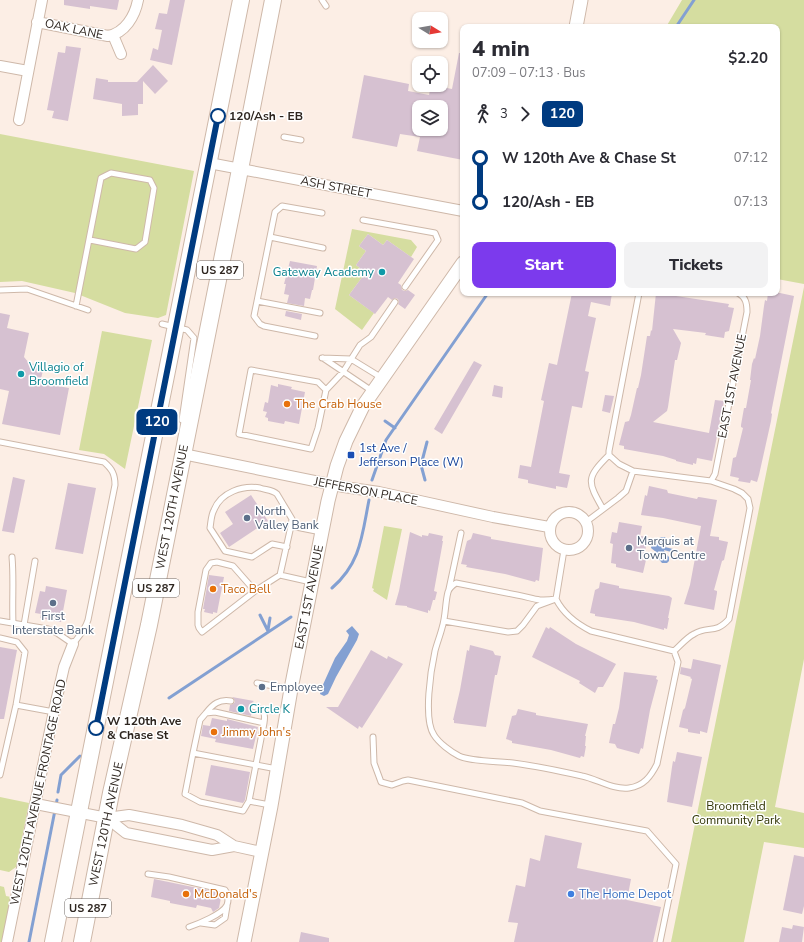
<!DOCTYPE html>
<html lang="en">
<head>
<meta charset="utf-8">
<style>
  :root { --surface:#fff; --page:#f2f2f3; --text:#2b2b33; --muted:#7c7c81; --accent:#7c3aed }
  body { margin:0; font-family:"Nunito Sans",sans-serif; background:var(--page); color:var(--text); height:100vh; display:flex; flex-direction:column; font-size:15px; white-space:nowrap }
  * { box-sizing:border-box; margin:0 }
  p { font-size:13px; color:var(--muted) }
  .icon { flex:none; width:22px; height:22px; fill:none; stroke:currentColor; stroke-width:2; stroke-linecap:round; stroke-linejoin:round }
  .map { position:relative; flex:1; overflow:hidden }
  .drawer { position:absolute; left:460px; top:24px; width:320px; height:272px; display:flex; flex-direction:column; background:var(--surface); border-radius:8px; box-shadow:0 1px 3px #0004 }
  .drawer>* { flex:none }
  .badge { padding:0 8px; border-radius:6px; font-size:14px; line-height:26px }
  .needle { width:26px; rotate:101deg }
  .controls { position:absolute; left:412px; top:12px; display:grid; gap:8px }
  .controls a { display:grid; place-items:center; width:36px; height:36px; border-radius:8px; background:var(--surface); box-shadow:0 1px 3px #0004; font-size:20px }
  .map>.badge { position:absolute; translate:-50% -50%; box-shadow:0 0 0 2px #fff }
  .legs { display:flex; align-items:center; gap:6px; height:44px; padding:0 12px; font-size:13px }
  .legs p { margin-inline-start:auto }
  .summary { display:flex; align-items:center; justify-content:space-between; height:68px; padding:0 12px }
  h1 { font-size:22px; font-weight:800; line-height:30px }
  .cta { display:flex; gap:8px; margin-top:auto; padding:8px 12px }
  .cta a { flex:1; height:46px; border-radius:8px; background:var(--accent); color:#fff; font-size:16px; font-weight:800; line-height:46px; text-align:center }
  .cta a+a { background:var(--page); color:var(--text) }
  ul { padding:0 12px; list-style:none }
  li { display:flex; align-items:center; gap:14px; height:44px; font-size:15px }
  li i { display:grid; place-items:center; width:6px; height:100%; margin:0 5px; background:currentColor }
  li i::after { content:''; width:10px; height:10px; margin:-5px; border:3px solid; border-radius:50%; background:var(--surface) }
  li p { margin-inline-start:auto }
  li:first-child i { background:linear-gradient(#0000 50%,currentColor 0) }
  li:last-child i { background:linear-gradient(currentColor 50%,#0000 0) }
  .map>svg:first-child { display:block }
  .green { fill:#d5dda0 }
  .water { fill:#83a0d2 }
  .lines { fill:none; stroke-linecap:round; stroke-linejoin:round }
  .stream { stroke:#83a0d2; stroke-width:3 }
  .building { fill:#d6c1d1; fill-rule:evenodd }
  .service-casing { stroke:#ceb8a9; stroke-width:7 }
  .minor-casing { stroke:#ceb8a9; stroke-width:12 }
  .tertiary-casing { stroke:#ceb8a9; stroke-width:15 }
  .primary-casing { stroke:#ceb8a9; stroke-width:18 }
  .service { stroke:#fff; stroke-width:5 }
  .minor { stroke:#fff; stroke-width:10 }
  .tertiary { stroke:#fff; stroke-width:13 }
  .primary { stroke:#fff; stroke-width:16 }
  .line-1-casing { stroke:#fff; stroke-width:9 }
  .line-1 { stroke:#003b80; stroke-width:6 }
  .stop-1-dot { fill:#fff; stroke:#003b80; stroke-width:2 }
  .culture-dot { fill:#0f9aa8; stroke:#fff; stroke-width:1.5 }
  .food-dot { fill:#e8710a; stroke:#fff; stroke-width:1.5 }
  .transit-dot { fill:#1a4fb4; stroke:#fff; stroke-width:1.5 }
  .service-dot { fill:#5c6f8a; stroke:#fff; stroke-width:1.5 }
  .shop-dot { fill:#3f7fe0; stroke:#fff; stroke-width:1.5 }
  .labels { text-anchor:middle; stroke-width:3; stroke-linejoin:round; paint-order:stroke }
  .shield { fill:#fff; stroke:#6d6763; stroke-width:1 }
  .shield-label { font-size:11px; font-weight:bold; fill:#2e2620 }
  .street-label { font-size:12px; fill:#2e2620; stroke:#fff }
  .stop-label { font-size:12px; font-weight:bold; fill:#2e2620; stroke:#fff; text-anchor:start }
  .culture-label { font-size:12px; fill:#0d838f; stroke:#fff; text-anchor:start }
  .food-label { font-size:12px; fill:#c56008; stroke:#fff; text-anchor:start }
  .transit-label { font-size:12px; fill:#164399; stroke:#fff; text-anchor:start }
  .service-label { font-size:12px; fill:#4e5e75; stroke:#fff; text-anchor:start }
  .park-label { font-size:12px; fill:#313505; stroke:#fff }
  .shop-label { font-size:12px; fill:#366cbe; stroke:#fff; text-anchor:start }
</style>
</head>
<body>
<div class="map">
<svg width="804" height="942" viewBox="0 0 804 942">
  <rect width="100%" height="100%" fill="#fceee5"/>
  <path class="green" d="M682 0H804V284L777 279V27H666Z
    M0 134 194 171 166 315 158 318 125 313 75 293 22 281 0 282Z
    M352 229 411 240 417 247 411 257 387 240 383 245 368 234 359 246 366 251 356 265 360 268 357 271 363 276 349 295 374 313 362 330 335 309Z
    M804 287V659L775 807 804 813V848L764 842 744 942H671Z
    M102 331 152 340 125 469 104 454 79 450Z
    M384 526 402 529 387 600 373 591 374 589 372 588Z
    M0 797 29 803 16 867 9 872 0 870Z
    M0 886 4 887 6 896 11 897 2 942H0Z"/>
  <path class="water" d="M661 537H665L668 541 665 547 673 549 671 552 664 550 665 553 669 557V561L667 563H662L657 557 656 552 651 548 652 542H655Z
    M352 626 359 634 357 640 336 677 328 694 324 696 320 694 321 689 335 658 347 641 349 635 346 631Z"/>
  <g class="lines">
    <path class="stream" d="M676 27 694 0
      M385 421 395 428
      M372 480 386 440 488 293
      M425 480 421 465 427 442
      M332 588C361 563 362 535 369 500
      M260 615 268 631
      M268 630 270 618
      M169 698 291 617
      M58 792 61 775 80 756
      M29 942 57 800"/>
  </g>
  <path class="building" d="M64 0H119L117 10 90 6V9L64 5Z
    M170 0H185L172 65 150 60 153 48 158 50 162 30 155 29 159 13 167 14Z
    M66 46 81 48 68 121 52 118 54 111 47 110 58 52 65 53Z
    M459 53H463V160L417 151 420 137 400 134 397 147 352 138 364 75 409 84 408 91 429 95 431 85 452 89ZM419 107H441V129H419Z
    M153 65 168 81 155 94 143 81V104H138V115L122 116V104L93 99 96 78 108 80V82H137Z
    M368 234 383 245 387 240 414 259 398 283 401 285 402 290 405 291 408 290 415 295 405 309 398 304 399 302 398 299 395 298 392 300 388 297 375 314 349 295 363 276 357 271 360 268 356 265 366 251 359 246Z
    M290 261 317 266 313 290H312L310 299 305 298 304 306 287 303 289 295 284 294 286 284H284Z
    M572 293H612L610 306 591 302 588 316 596 318 585 371 589 372 582 408 572 406 559 473 570 475 567 488 556 486V489L528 483V480L518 478 520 465 531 467 544 401 541 400 549 363 557 365Z
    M656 293H677L676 296 729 304 728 307 734 308 729 331 725 332 724 338 705 335 706 333 673 329 681 343 677 360H675L668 407 667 411 653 422 709 433 715 400 724 401 712 461 697 458 696 464 693 463V465L676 461V460L663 456 624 449V446L619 445 625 422 629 421 631 415 637 388H638L641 375 647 336H650L651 330 652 331Z
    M768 293H780L794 296 771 413 772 414 771 421 759 475 757 482 751 480 750 483 738 481 739 478 730 476 733 458 736 457 743 428 741 427V425L744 408H746L751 380H750L752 364 754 358 755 359 760 336 764 306 765 300 767 301Z
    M286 311 302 314 301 320 285 316Z
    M0 313 10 315 7 328 29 333 24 357 29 363 44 366 40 383 69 388 60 435 2 424 9 391 0 389Z
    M474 361 482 365 442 434 434 429Z
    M278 384 292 387 291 389 305 392 299 424 285 421 284 424 268 421V418L265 417 267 412 263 411 265 402 268 403 271 385 278 387Z
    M494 385 503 387 502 398 492 396Z
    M605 395 614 396 610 413 602 411Z
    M13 477 25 480 14 533 2 531Z
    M68 483 96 488 83 554 55 549Z
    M649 486 667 490 668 493 697 499 698 497H699L717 500 710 536 719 537V540L728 542 724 560 722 561 714 590 717 591V593L714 610 684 604 690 585 701 526 663 518 641 515 645 495 647 496Z
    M251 495 268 521 229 547 220 533 233 524 225 512Z
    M619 522 642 526 640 536 648 537 643 560H646L643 573 616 567V564L611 563 613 544 610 543 612 532 617 533Z
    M410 532 422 537V535L428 536 429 533 443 536 442 541H443L434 591 437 592 435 600H433L430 611 428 610V613L407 607V606L395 605 399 591Z
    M473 533 491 537V539L543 548 539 581 536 580 535 582 505 574 466 567 467 565 461 564 467 541 471 539Z
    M209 575 224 577 217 613 213 612V614L204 612 205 609H203Z
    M600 582 619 586V588L669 596 672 598 668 618H669L667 629 664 628V630L634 622 595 616V614L590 613 595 590 599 588Z
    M46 586 67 590 61 622 40 618 41 614 35 613 40 591 45 592Z
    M546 627 549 629 550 627 576 644 616 664 603 687H598L595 693 579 683 580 681 532 657Z
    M470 645 493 651 495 655 501 656 497 675H495L486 727 454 723V720H453L460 690 467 650 469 651Z
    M0 647 17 650 4 719H0Z
    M371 650 387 659 388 656 403 664 362 728 359 726 358 729 326 707H338Z
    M693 659 721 665 707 733 700 731V734L688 732V729L679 727 683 710 685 708 692 679 690 678 691 677 680 674 681 667 691 669Z
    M624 672 657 676 656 679 658 680 650 710 643 749 641 748 639 754 617 748 615 744 609 743 613 724H615L619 708Z
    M232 697 254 701 249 705 250 708 252 710 251 716 229 711 230 705 233 704 235 702 234 699Z
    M518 709 536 713V715L588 724 585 736H586L585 746H586L584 757 581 756 580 758 551 750 512 743V741L506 739 512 716 516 715Z
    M212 718 227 721V719L258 727 253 749 215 742 216 739 201 736 203 725 210 726Z
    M677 752 702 757 692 807 667 802 672 767 673 761 675 762Z
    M211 765 250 772 245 800 243 803 205 795Z
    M545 835 582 843 577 868 631 879 627 900 661 907 653 942H514L518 923 508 922 516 885 525 887 530 858 540 861Z
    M794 855 804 857V906L802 914 783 910Z
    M154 879 222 893 219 908 213 912 211 908 197 905 196 908 170 903V901L151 897Z
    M793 925 804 927 802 942H779L782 927 792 929Z
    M301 932 329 938V942H299Z"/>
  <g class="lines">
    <defs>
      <path id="service" d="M322 0 326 6
        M284 137 301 140
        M363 220 435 233 438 240 405 287
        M270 237 323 248
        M0 290 27 289 88 310
        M639 293 609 451V455L619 464 633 471 711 481 734 489 742 493 748 499 750 508 729 619C715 635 708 625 694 634 686 638 680 646 674 651L678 662 657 764C651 776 644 786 629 788 613 790 597 779 582 776 560 771 536 766 513 763 499 761 472 762 459 756 451 752 439 743 434 735 423 719 431 669 435 651 437 643 440 636 442 628 446 616 445 603 448 592 449 588 453 585 456 583 476 587 496 591 517 595 534 598 536 602 556 599 563 613 577 624 591 631L674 651
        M257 301 320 313
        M76 306 101 178 111 173 150 180 154 188 145 242 136 249 90 240
        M162 324 187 330 194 338 182 420
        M315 336 264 326 260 324 254 316 275 212 282 206 322 213
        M322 358 351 359 382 378
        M323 358 372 391
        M326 390 318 382 251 370 239 434 311 449 318 428 326 390 343 372 360 345 371 337 395 302
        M0 442 104 462C112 469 115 474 115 485L88 620C85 630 79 636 73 644L57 633 48 629 0 621
        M711 481 715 474 747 312C747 304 746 297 738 293
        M603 509C587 481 586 478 609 455
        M586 522 618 498 626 491 633 471
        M287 547 272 544 252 557 225 551 210 528C211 522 211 515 214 510 221 492 243 485 260 488 266 490 273 490 277 494L292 519 291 526
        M12 557C14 579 12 601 13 623
        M280 575 291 526 321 532
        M449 589 461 533
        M255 591 233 566 217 562 211 563 206 570 198 612V625L199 628 202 632 255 591 280 575 311 582
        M444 621 508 632 517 631 523 625 537 606 556 599 564 550
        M24 625 35 561
        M0 638 17 642 25 652 16 705 0 775
        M257 683 290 689
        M16 705 54 712
        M253 706C263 709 266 711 264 723
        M206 713C213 704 219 699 231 701
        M373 737 374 763 381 782 392 785 403 781 408 780 522 803 540 811 647 831 676 864 660 942
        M193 753 200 720 206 713 215 712 264 723 249 801 243 811 200 802 185 794 193 753 277 769
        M249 801 270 805
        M148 874 169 877 225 890C228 894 229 899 227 905 223 914 198 924 189 927
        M201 923 215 925 225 918 227 906"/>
      <path id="minor" d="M37 22 108 36C125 33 135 16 138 0
        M113 35 121 54
        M0 66 28 71
        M19 120 42 0
        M209 163 463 211
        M183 454 344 487 379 492 493 517 549 527
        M550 531a19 19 0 1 1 38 0a19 19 0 1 1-38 0Z
        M36 804 107 818 129 815 182 825 217 835 234 846
        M107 818 126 833 212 850 234 846 261 852
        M7 942 55 706 64 667 73 644"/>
      <path id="tertiary" d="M576 27 581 0
        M244 942 271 806 291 689 328 501 337 466 346 441 363 406 463 263"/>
      <path id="primary" d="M53 942 241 0
        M82 942 111 793 149 625 235 195 273 0"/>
    </defs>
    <use href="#service" class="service-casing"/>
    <use href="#minor" class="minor-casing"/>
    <use href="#tertiary" class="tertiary-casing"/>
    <use href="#primary" class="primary-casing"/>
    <use href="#service" class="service"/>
    <use href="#minor" class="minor"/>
    <use href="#tertiary" class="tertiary"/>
    <use href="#primary" class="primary"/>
  </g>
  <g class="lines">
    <defs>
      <path id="line-1" d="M96 728 218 116"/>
    </defs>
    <use href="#line-1" class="line-1-casing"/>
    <use href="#line-1" class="line-1"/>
  </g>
  <g class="stop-1-dot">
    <circle cx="218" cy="116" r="7"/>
    <circle cx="96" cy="728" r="7"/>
  </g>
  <g class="culture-dot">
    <circle cx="382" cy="272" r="4"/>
    <circle cx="21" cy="374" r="4"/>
    <circle cx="241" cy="709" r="4"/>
  </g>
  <g class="food-dot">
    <circle cx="287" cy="404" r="4"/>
    <circle cx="213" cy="589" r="4"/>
    <circle cx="214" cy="732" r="4"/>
    <circle cx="186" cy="894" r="4"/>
  </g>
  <rect class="transit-dot" x="347" y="451" width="8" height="8" rx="2"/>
  <g class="service-dot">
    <circle cx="247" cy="518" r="4"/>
    <circle cx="629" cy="548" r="4"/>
    <circle cx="53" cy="603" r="4"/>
    <circle cx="262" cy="687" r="4"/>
  </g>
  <circle class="shop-dot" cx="571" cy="894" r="4"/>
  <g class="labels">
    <g class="shield">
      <rect x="197" y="261" width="46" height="18" rx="3"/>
      <rect x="133" y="579" width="46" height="18" rx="3"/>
      <rect x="65" y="899" width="46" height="18" rx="3"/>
    </g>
    <g class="shield-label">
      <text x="220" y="274">US 287</text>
      <text x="156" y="592">US 287</text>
      <text x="88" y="912">US 287</text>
    </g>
    <g class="street-label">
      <text transform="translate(74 29) rotate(12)" y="4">OAK LANE</text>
      <text transform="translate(336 187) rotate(11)" y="4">ASH STREET</text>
      <text transform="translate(732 386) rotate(-79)" y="4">EAST 1ST AVENUE</text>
      <text transform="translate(366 491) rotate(11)" y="4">JEFFERSON PLACE</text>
      <text transform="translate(172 507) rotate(-79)" y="4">WEST 120TH AVENUE</text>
      <text transform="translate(309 597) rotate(-79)" y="4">EAST 1ST AVENUE</text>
      <text transform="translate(38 792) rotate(-78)" y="4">WEST 120TH AVENUE FRONTAGE ROAD</text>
      <text transform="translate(106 824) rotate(-78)" y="4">WEST 120TH AVENUE</text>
    </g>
    <g class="stop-label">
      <text x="229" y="120">120/Ash - EB</text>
      <text x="107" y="725">W 120th Ave<tspan x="107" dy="14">&amp; Chase St</tspan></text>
    </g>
    <g class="culture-label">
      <text x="374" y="276" text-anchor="end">Gateway Academy</text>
      <text x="29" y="371">Villagio of<tspan x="29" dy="14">Broomfield</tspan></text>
      <text x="249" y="713">Circle K</text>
    </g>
    <g class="food-label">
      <text x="295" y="408">The Crab House</text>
      <text x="221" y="593">Taco Bell</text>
      <text x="222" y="736">Jimmy John's</text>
      <text x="194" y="898">McDonald's</text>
    </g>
    <g class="transit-label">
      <text x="359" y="452">1st Ave /<tspan x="359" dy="14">Jefferson Place (W)</tspan></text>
    </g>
    <g class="service-label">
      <text x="255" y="515">North<tspan x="255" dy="14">Valley Bank</tspan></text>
      <text x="637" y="545">Marquis at<tspan x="637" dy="14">Town Centre</tspan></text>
      <text x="53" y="620" text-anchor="middle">First<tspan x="53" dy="14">Interstate Bank</tspan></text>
      <text x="270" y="691">Employee</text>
    </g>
    <g class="park-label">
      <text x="736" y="810">Broomfield<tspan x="736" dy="14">Community Park</tspan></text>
    </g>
    <g class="shop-label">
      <text x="579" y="898">The Home Depot</text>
    </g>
  </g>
</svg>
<div class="controls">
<a><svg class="needle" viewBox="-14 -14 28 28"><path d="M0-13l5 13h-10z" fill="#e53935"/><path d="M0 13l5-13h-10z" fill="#7c7c81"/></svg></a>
<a><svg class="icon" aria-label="locate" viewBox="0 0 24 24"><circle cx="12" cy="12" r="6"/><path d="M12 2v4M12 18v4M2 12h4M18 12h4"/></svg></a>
<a><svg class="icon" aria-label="layers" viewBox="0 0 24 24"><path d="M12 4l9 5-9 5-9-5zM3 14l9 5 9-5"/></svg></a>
</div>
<b class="badge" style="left:157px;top:422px;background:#003b80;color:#fff">120</b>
<section class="drawer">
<div class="summary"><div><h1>4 min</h1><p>07:09 – 07:13 · Bus</p></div><b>$2.20</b></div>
<div class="legs"><svg class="icon" aria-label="walk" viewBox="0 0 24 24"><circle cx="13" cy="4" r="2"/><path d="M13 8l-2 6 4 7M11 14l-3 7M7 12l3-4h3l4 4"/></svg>3<svg class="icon" aria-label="forward" viewBox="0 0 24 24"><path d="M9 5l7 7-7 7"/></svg><b class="badge" style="background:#003b80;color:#fff">120</b></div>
<ul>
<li><i style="color:#003b80"></i><b>W 120th Ave &amp; Chase St</b><p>07:12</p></li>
<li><i style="color:#003b80"></i><b>120/Ash - EB</b><p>07:13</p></li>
</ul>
<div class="cta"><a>Start</a><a>Tickets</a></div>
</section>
</div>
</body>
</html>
